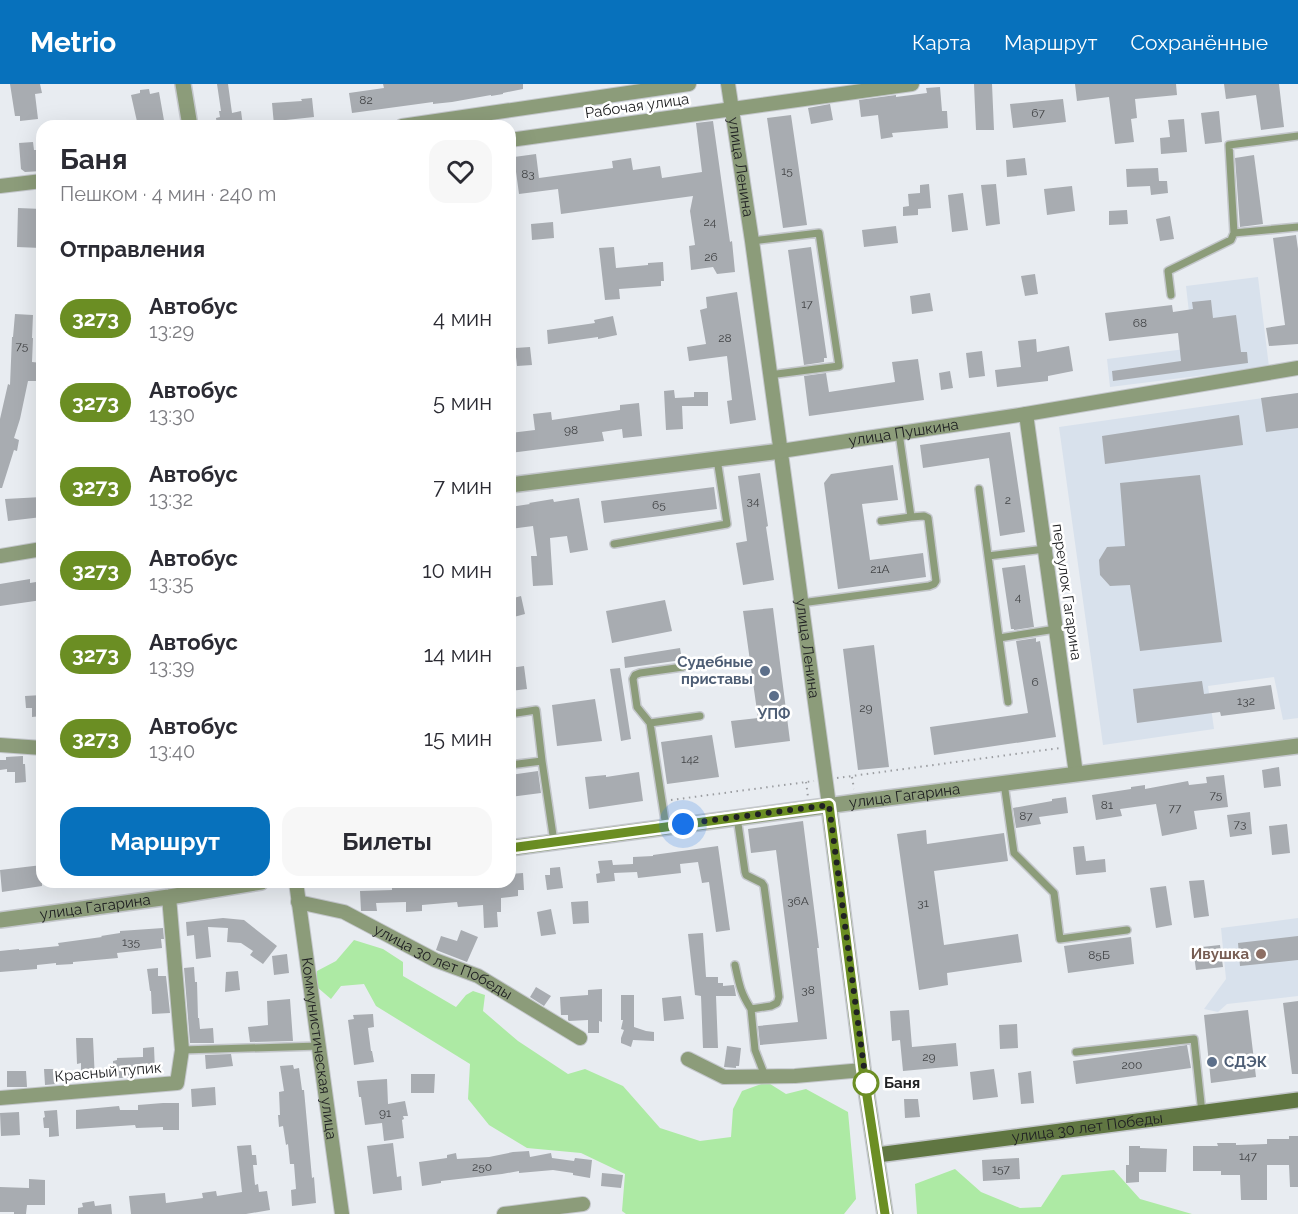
<!DOCTYPE html>
<html lang="ru">
<head>
<meta charset="utf-8">
<style>
  :root { --surface:#fff; --page:#f7f7f7; --text:#2b2b33; --muted:#7c7c81; --accent:#0771bc }
  body { margin:0; font-family:Raleway,sans-serif; background:var(--page); color:var(--text); height:100vh; display:flex; flex-direction:column; font-size:22px; white-space:nowrap }
  * { box-sizing:border-box; margin:0 }
  p { font-size:20px; color:var(--muted) }
  .icon { flex:none; width:33px; height:33px; fill:none; stroke:currentColor; stroke-width:2; stroke-linecap:round; stroke-linejoin:round }
  .map { position:relative; flex:1; overflow:hidden }
  .drawer { position:absolute; left:36px; top:36px; width:480px; height:768px; display:flex; flex-direction:column; background:var(--surface); border-radius:18px; box-shadow:0 6px 24px #0002 }
  .drawer>* { flex:none }
  .badge { padding:0 12px; border-radius:20px; font-size:21px; line-height:39px }
  .you { position:absolute; width:30px; height:30px; margin:-15px; border:4px solid #fff; border-radius:50%; background:#1a73e8; box-shadow:0 0 0 9px #1a73e833 }
  .map>.badge { position:absolute; translate:-50% -50%; box-shadow:0 0 0 3px #fff }
  h2 { padding:0 24px; font-size:22px; line-height:54px }
  .round { display:grid; place-items:center; flex:none; width:63px; height:63px; border-radius:18px; background:var(--page) }
  .summary { display:flex; align-items:center; justify-content:space-between; height:102px; padding:0 24px }
  h1 { font-size:28px; font-weight:700; line-height:45px }
  .action { display:flex; gap:12px; margin-top:auto; padding:12px 24px }
  .action a { flex:1; height:69px; border-radius:18px; background:var(--accent); color:#fff; font-size:24px; font-weight:700; line-height:69px; text-align:center }
  .action a+a { background:var(--page); color:var(--text) }
  ul { padding:0; list-style:none }
  li { display:flex; align-items:center; gap:18px; height:84px; padding:0 24px }
  li div { flex:1 }
  li b { display:block; font-size:22px }
  li em { font-style:normal }
  li .badge { min-width:66px; font-weight:700; text-align:center }
  header { display:flex; align-items:center; gap:36px; box-sizing:border-box; height:84px; padding:0 30px; background:var(--accent); color:#fff }
  header strong { font-size:28px }
  nav { display:flex; gap:33px; margin-inline-start:auto; font-size:21px }
  .map>svg:first-child { display:block }
  .built { fill:#d8e1ec }
  .green { fill:#adeaa4 }
  .building { fill:#a8acb1 }
  .lines { fill:none; stroke-linecap:round; stroke-linejoin:round }
  .service-casing { stroke:#c4c7cc; stroke-width:10 }
  .minor-casing { stroke:#c4c7cc; stroke-width:16 }
  .tertiary-casing { stroke:#c4c7cc; stroke-width:18 }
  .secondary-casing { stroke:#c4c7cc; stroke-width:18 }
  .path { stroke:#9b9da1; stroke-width:2; stroke-dasharray:1.5 4.5; stroke-linecap:butt }
  .service { stroke:#8c9c7a; stroke-width:7 }
  .minor { stroke:#8c9c7a; stroke-width:14 }
  .tertiary { stroke:#8c9c7a; stroke-width:15 }
  .secondary { stroke:#607642; stroke-width:15 }
  .line-casing { stroke:#fff; stroke-width:14 }
  .line { stroke:#6b8e23; stroke-width:9 }
  .walk { stroke:#202123; stroke-width:6; stroke-dasharray:0 10.8 }
  .service-dot { fill:#5c6f8a; stroke:#fff; stroke-width:2 }
  .education-dot { fill:#8d6e63; stroke:#fff; stroke-width:2 }
  .stop-dot { fill:#fff; stroke:#6b8e23; stroke-width:3 }
  .labels { text-anchor:middle; stroke-width:5; stroke-linejoin:round; paint-order:stroke }
  .number-label { font-size:12px; fill:#424446 }
  .street-label { font-size:15px; fill:#202123; stroke:#fff }
  .service-label { font-size:15px; font-weight:bold; fill:#4e5e75; stroke:#fff; text-anchor:end }
  .education-label { font-size:15px; font-weight:bold; fill:#785e54; stroke:#fff; text-anchor:end }
  .stop-label { font-size:15px; font-weight:bold; fill:#202123; stroke:#fff; text-anchor:start }
</style>
</head>
<body>
<header>
<strong>Metrio</strong>
<nav><a>Карта</a><a>Маршрут</a><a>Сохранённые</a></nav>
</header>
<div class="map">
<svg width="1298" height="1130" viewBox="0 0 1298 1130">
  <rect width="100%" height="100%" fill="#e8ecf1"/>
  <path class="built" d="M1258 193 1269 283 1110 303 1107 275 1193 264 1186 202Z
    M1298 309V634L1283 636 1274 593 1208 602 1214 645 1103 661 1059 343Z
    M1298 834V912L1227 920 1218 928 1204 925 1226 895 1221 844Z"/>
  <path class="green" d="M354 856 383 865 403 878V892L456 923 466 911 473 907 485 911 483 927 518 957 568 990 585 985 623 1002 660 1044 700 1057 731 1053 733 1025 742 1007 767 998 786 1010 806 1005 848 1028 856 1115 844 1130H626L622 1127 625 1090 581 1069 527 1064 489 1041 468 1015 470 980 376 922 364 900 341 902 331 915 317 903V887L336 877Z
    M955 1085 981 1108 1020 1124 1041 1123 1062 1091 1114 1086 1140 1115 1192 1130H917L915 1100Z"/>
  <path class="building" d="M10 0H40L42 9 35 10 38 35 20 37V32H15Z
    M217 0H228L232 29 241 27 243 42H217L216 34 220 33 219 27H221Z
    M383 0H523V5L503 9V10L491 12V11L452 18 433 20V18L352 29 349 9 384 4Z
    M974 0H992L994 46H976Z
    M1075 0H1176L1177 11 1135 15 1137 34 1131 35 1134 58 1115 60 1109 13 1077 17Z
    M1224 0H1279L1284 43 1261 46 1256 11 1226 15Z
    M940 3 942 27H947L948 44 892 49 893 53 881 55 878 31 861 33 859 16 896 11V13L927 9 926 4Z
    M149 5 150 10 159 8 165 42H138L131 11 140 9V6Z
    M312 14 314 33 286 36 287 40 274 41 272 19 302 17 301 15Z
    M1063 15 1066 38 1013 44 1010 20Z
    M830 20 833 36 811 40 808 24Z
    M1219 27 1222 58 1205 60 1201 29Z
    M791 31 807 141 783 144 767 34Z
    M1184 35 1187 68 1161 70 1160 54 1170 53 1168 36Z
    M713 37 730 158 732 157 735 188 717 190 713 183 691 186 689 162 695 161 690 127 693 112 561 130 558 105 519 110 514 73 536 70 539 94 613 84 612 77 631 74 633 86 660 82 662 94 702 88 696 39Z
    M33 58 34 66H40L42 87 25 88 21 85 19 59Z
    M1254 71 1263 140 1240 143 1235 74Z
    M1025 74 1027 91 1007 93 1006 76Z
    M1158 84 1159 97H1167L1168 109 1151 111 1150 102 1127 103 1126 85Z
    M929 100 931 124 918 125V131L903 132V123L909 122 908 110 920 109V101Z
    M996 100 1000 140 986 142 981 101Z
    M1072 102 1075 127 1047 131 1044 105Z
    M963 109 968 146 952 148 948 111Z
    M18 124 42 125 41 164 17 163Z
    M1127 126 1128 140 1109 141V127Z
    M1170 132 1174 155 1160 157 1156 135Z
    M553 138 554 154 532 156 531 140Z
    M896 142 898 159 864 163 862 146Z
    M1296 151 1298 165V260L1269 262 1266 244 1285 241 1273 154Z
    M614 163 616 184 648 181V179L663 178 664 197H661V202L619 205 620 215 605 216 599 164Z
    M811 163 827 274H824V278L804 281 788 166Z
    M1035 190 1038 210 1025 212 1021 192Z
    M737 208 756 336 730 340 727 317 732 316 727 272 689 277 687 263 706 260 700 226 707 224 706 213Z
    M930 209 933 227 912 230 910 212Z
    M1211 216 1213 234 1236 231 1241 268H1247L1248 279 1113 297 1112 287 1181 277 1178 249 1109 257 1105 229 1172 221 1173 228 1193 225 1192 218Z
    M15 230 33 231 32 254H33L32 278 42 279V297H28L20 335 14 354 19 356 17 367 14 366 2 404H0V335L8 300 10 301 12 253H13Z
    M613 232 617 251 598 255V253L548 260 547 246 595 239 594 236Z
    M1036 255 1037 268 1069 262 1073 287 1048 292V297L997 303 995 286 1021 283 1018 257Z
    M530 263 532 281 517 282 515 264Z
    M982 267 985 292 969 294 966 269Z
    M918 275 924 316 809 332 804 292 826 289 829 308 895 298 892 278Z
    M950 287 953 304 941 306 939 289Z
    M674 306 675 314 694 313V308H708V322H682L683 345 666 346 664 307Z
    M1298 309V344L1266 348 1261 314Z
    M639 319 642 352 623 354 622 345 602 348 604 357 510 369V349L535 346 533 330 551 328 552 336 620 326V321Z
    M1239 331 1243 361 1105 380 1102 352Z
    M1010 348 1025 448 1000 452 989 374 923 384 920 361Z
    M893 381 898 416 862 420 870 476 923 469 926 493 838 505 824 399 831 390Z
    M760 389 768 442 766 443 774 496 743 501 736 459 747 457 738 392Z
    M1200 391 1222 558 1140 567 1130 501 1110 502 1100 491 1099 476 1107 463 1125 462 1120 399Z
    M714 403 717 425 604 439 601 417Z
    M42 413V433L8 437 5 415Z
    M579 414 588 466 570 469 567 452 550 454 553 501 533 502 531 472H537L533 442 510 445V423L530 420 529 419 553 415 554 418Z
    M1025 481 1034 543 1014 546V545H1011L1002 484Z
    M30 495V499L42 497V516L0 522V500Z
    M521 512 525 530 510 534V515Z
    M665 516 672 547 612 559 606 527Z
    M773 524 790 657 735 664 731 637 758 634 743 527Z
    M1036 554V558L1040 557 1056 653 934 671 930 643 1028 629 1016 557Z
    M874 561 889 683 858 686 843 565Z
    M680 564 682 576 625 584 624 573Z
    M524 582 527 605 510 607V584Z
    M620 584 631 655 621 657 610 585Z
    M1202 597 1204 610 1271 601 1275 625 1221 632 1220 628 1137 639 1133 605Z
    M42 611V632L32 633V624H26L25 612Z
    M595 615 602 657 557 662 552 621Z
    M712 651 719 693 667 700 661 658Z
    M23 672V680H25L26 698 15 699V688H7V685L0 686V676H6V673Z
    M1279 683 1281 702 1264 704 1262 686Z
    M538 687 541 709 510 713V691Z
    M639 688 643 717 589 725 585 693 606 691V693Z
    M1224 691 1228 723 1194 727 1197 745 1162 752 1156 720 1120 725 1122 732 1096 736 1092 711 1131 705V703L1145 701V705L1188 697 1189 701 1207 699 1206 693Z
    M1066 713 1068 729 1039 733 1041 740 1016 744 1013 724 1052 717V715Z
    M1250 728 1252 750 1230 753 1227 731Z
    M803 737 819 864H817L827 955 760 961 758 942 798 938 776 766 751 769 748 745Z
    M1287 740 1290 769 1272 771 1269 742Z
    M926 746 927 760 1004 749 1008 777 934 787 944 861 1018 850 1022 878 947 889 948 901 919 906 897 750Z
    M718 762 730 846 716 848 709 798 702 799 698 778 680 780 681 789 638 794 637 788 614 789 615 797 597 799 596 790 600 789 598 777 612 776 613 781 633 780V773L653 772V771Z
    M1084 762 1086 777 1105 775 1106 788 1076 791 1073 763Z
    M42 781V802L2 808 0 786Z
    M560 783 563 804 547 806 545 791H550V784Z
    M523 789 524 806H518V812L501 814V828H497L498 843 484 844 483 821 458 823 457 818 422 821V827L406 828V818L376 819 377 827H361L360 807 392 806V801L442 798H474V803L506 801 505 798H510V790Z
    M1204 796 1209 832 1194 834 1189 797Z
    M1166 802 1172 841 1156 844 1150 804Z
    M588 817 589 839 573 840 571 818Z
    M551 825 556 850 541 852 537 828Z
    M223 834 244 836 277 862 263 880 250 871 253 867 241 859 227 858 228 844 208 843 211 873 196 875 194 851 187 852 186 838Z
    M163 844 164 855H161L162 864 117 869 118 874 73 878V880L56 881V879L37 881V885L0 888V867L19 865V866L59 862 58 859 102 853 101 852 120 849V847Z
    M461 846 478 853 467 878 436 866 441 852 457 857Z
    M703 849 706 893H718V899H723V902L734 901 735 906 736 912H716L718 964H703L701 912 695 911 688 850Z
    M1298 852V876L1240 882 1238 859Z
    M1131 853 1134 880 1068 889 1064 862Z
    M1220 861 1223 883 1196 886 1193 864Z
    M287 870 289 889 274 891 272 872Z
    M194 883 195 898H197L198 934H199L200 945 213 944 214 959H190L184 884Z
    M158 884V892H166L170 929 152 930 151 907H150L147 885Z
    M238 887 240 906 225 908 226 888Z
    M536 903 551 912 544 922 530 913Z
    M602 905V938L599 937V949H588V936L569 937 568 936V931H561L560 913 588 911V906Z
    M621 911H634V943L646 947 654 948V957L633 956 631 963 621 959V954L624 946 621 945 623 936H621Z
    M681 912 684 935 664 937 662 914Z
    M290 915 293 957 250 958 248 943 268 941 267 917Z
    M1298 917V990H1292L1283 919Z
    M909 926 912 963 956 959 958 982 903 987 900 956 892 957 890 927Z
    M1248 926 1256 993 1211 999 1204 931Z
    M373 930 374 943 368 944 371 967H372L374 978 354 981 348 936 354 935 353 931Z
    M1017 940 1018 964 1000 965 999 941Z
    M76 954H93L95 996H81V979L77 980Z
    M1187 961 1191 984 1076 1000 1073 977Z
    M727 962 741 964 739 982H736V984L724 983Z
    M154 963 155 987 129 988 130 994H117V985H113V977L117 976V974L143 973V964Z
    M231 970 233 982 206 985 205 971Z
    M293 981 294 985 299 984 302 1006H304L312 1094 314 1093 316 1119 292 1122 291 1106 296 1105 294 1080H290L288 1060 286 1061 283 1042 279 1043 278 1031H280L279 1008 284 1007 280 982Z
    M44 985H57V1000L45 1001Z
    M994 985 998 1013 973 1016 970 988Z
    M7 987H26L27 1003H7Z
    M1031 987 1034 1019 1021 1020 1018 989Z
    M411 990H435L434 1009H411Z
    M387 995 388 1020 405 1017 408 1032H403L404 1035 402 1036 404 1054 384 1057 382 1039 365 1041 361 1013H359L357 997Z
    M215 1003 216 1021 192 1023 191 1005Z
    M904 1015H918L920 1033 905 1034Z
    M163 1019H179V1046H163V1043L136 1044 135 1041 76 1045V1026L119 1022 120 1026H138V1021Z
    M57 1026 59 1052 49 1053V1044H44L43 1034 45 1033 44 1027Z
    M19 1028 20 1051 1 1052 0 1029Z
    M1289 1052H1298V1103H1290L1289 1081H1267V1116H1241L1240 1091H1221V1087H1193V1062H1218L1217 1059H1236V1061L1267 1060V1055H1289Z
    M393 1059 397 1093 401 1092 402 1106 373 1110 367 1062Z
    M251 1061 252 1071H256L257 1081H253L255 1101 258 1100 259 1108 267 1107 270 1126 246 1130H131L129 1112 165 1109 166 1119 203 1114 202 1109 216 1107 217 1112 242 1108 237 1062Z
    M1129 1062H1140V1064L1167 1065 1166 1088H1139V1098L1126 1099V1081H1129Z
    M529 1067 530 1073 551 1069 552 1074 574 1077 575 1074 592 1076 590 1094 573 1091V1089L553 1086 519 1089V1087L502 1090 441 1097V1099L422 1102 419 1078 447 1074V1071L456 1069 457 1075 489 1073 513 1068Z
    M1019 1074 1020 1095 983 1097 982 1076Z
    M602 1089 623 1091 621 1104 601 1102Z
    M29 1095 45 1096V1121H27L26 1130H14V1128H0V1103L29 1104Z
    M94 1117 95 1122 111 1120 112 1130H78V1124L83 1123 82 1119Z"/>
  <g class="lines">
    <defs>
      <path id="service" d="M1298 52 1229 61 1234 149 1298 143
        M752 157 819 149 839 282 769 291
        M1171 211 1168 187 1231 156 1234 149
        M979 405 988 472
        M881 437 911 433
        M614 460 727 440 717 375
        M1045 465 988 472 999 554 1056 545
        M801 519 929 502 934 500 936 497 928 434 924 432 911 433 899 349
        M999 554 1008 618
        M510 630 536 626 542 677 554 758
        M650 639 700 632
        M510 681 542 677
        M1004 699 1014 769 1054 809 1060 855 1127 846
        M737 733 745 788 746 791 762 799 764 802 779 913 777 919 771 922 751 925 755 966 765 992
        M666 743 650 639 637 623 633 595 635 591 640 589 683 583
        M735 881C739 899 740 908 751 925
        M182 966 320 962
        M1076 968 1194 955 1202 1029"/>
      <g id="minor">
        <path id="s1" d="M728 0 752 157 829 721"/>
        <path d="M402 42 689 0"/>
        <path d="M510 56 912 0"/>
        <path d="M0 102 42 97"/>
        <path d="M1026 330 1076 690"/>
        <path id="s2" d="M781 367 1026 330 1298 284"/>
        <path d="M0 472 42 465"/>
        <path d="M0 661 42 664"/>
        <path id="s3" d="M296 798 342 1130"/>
        <path id="s4" d="M298 818 344 828 435 876 478 892 580 954"/>
        <path d="M688 975 724 993 795 992 863 986"/>
        <path d="M0 1014 177 999 182 966 169 813"/>
        <path d="M504 1130 583 1120"/>
      </g>
      <g id="tertiary">
        <path d="M183 0 190 42"/>
        <path d="M510 401 781 367"/>
        <path d="M829 721 863 986 885 1130"/>
        <path id="s5" d="M510 764 856 718 1298 662"/>
        <path id="s6" d="M0 836 169 813 261 798"/>
      </g>
      <g id="secondary">
        <path id="s7" d="M877 1071 1298 1016"/>
      </g>
    </defs>
    <use href="#service" class="service-casing"/>
    <use href="#minor" class="minor-casing"/>
    <use href="#tertiary" class="tertiary-casing"/>
    <use href="#secondary" class="secondary-casing"/>
    <path class="path" d="M852 693 854 705
      M837 694 1060 664
      M806 698 808 713
      M671 716 814 697"/>
    <use href="#service" class="service"/>
    <use href="#minor" class="minor"/>
    <use href="#tertiary" class="tertiary"/>
    <use href="#secondary" class="secondary"/>
  </g>
  <g class="lines">
    <defs>
      <path id="line" d="M510 764 829 721 863 986 885 1130"/>
    </defs>
    <use href="#line" class="line-casing"/>
    <use href="#line" class="line"/>
    <path class="walk" d="M683 740 829 721 866 999"/>
  </g>
  <g class="service-dot">
    <circle cx="765" cy="587" r="6"/>
    <circle cx="774" cy="612" r="6"/>
    <circle cx="1212" cy="978" r="6"/>
  </g>
  <circle class="education-dot" cx="1261" cy="870" r="6"/>
  <circle class="stop-dot" cx="866" cy="999" r="12"/>
  <g class="labels">
    <g class="number-label">
      <text x="366" y="20">82</text>
      <text x="1038" y="33">67</text>
      <text x="787" y="91">15</text>
      <text x="528" y="94">83</text>
      <text x="710" y="142">24</text>
      <text x="711" y="177">26</text>
      <text x="807" y="224">17</text>
      <text x="1140" y="243">68</text>
      <text x="725" y="258">28</text>
      <text x="22" y="266">75</text>
      <text x="571" y="350">98</text>
      <text x="1008" y="420">2</text>
      <text x="753" y="421">34</text>
      <text x="659" y="425">65</text>
      <text x="880" y="489">21А</text>
      <text x="1018" y="517">4</text>
      <text x="1035" y="602">6</text>
      <text x="1246" y="621">132</text>
      <text x="866" y="628">29</text>
      <text x="690" y="679">142</text>
      <text x="1216" y="715">75</text>
      <text x="1107" y="725">81</text>
      <text x="1175" y="728">77</text>
      <text x="1026" y="736">87</text>
      <text x="1240" y="744">73</text>
      <text x="798" y="821">36А</text>
      <text x="923" y="823">31</text>
      <text x="131" y="862">135</text>
      <text x="1099" y="875">85Б</text>
      <text x="808" y="910">38</text>
      <text x="929" y="977">29</text>
      <text x="1132" y="985">200</text>
      <text x="385" y="1033">91</text>
      <text x="1248" y="1076">147</text>
      <text x="482" y="1087">250</text>
      <text x="1001" y="1089">157</text>
    </g>
    <g class="street-label">
      <text transform="translate(637 22) rotate(-8)" y="5">Рабочая улица</text>
      <text dy="5" stroke="none"><textPath href="#s1" startOffset="84">улица Ленина</textPath></text>
      <text dy="5" stroke="none"><textPath href="#s2" startOffset="124">улица Пушкина</textPath></text>
      <text transform="translate(1067 508) rotate(82)" y="5">переулок Гагарина</text>
      <text dy="5" stroke="none"><textPath href="#s1" startOffset="570">улица Ленина</textPath></text>
      <text dy="5" stroke="none"><textPath href="#s5" startOffset="398">улица Гагарина</textPath></text>
      <text dy="5" stroke="none"><textPath href="#s6" startOffset="96">улица Гагарина</textPath></text>
      <text dy="5" stroke="none"><textPath href="#s4" startOffset="158">улица 30 лет Победы</textPath></text>
      <text dy="5" stroke="none"><textPath href="#s3" startOffset="168">Коммунистическая улица</textPath></text>
      <text transform="translate(108 988) rotate(-5)" y="5">Красный тупик</text>
      <text dy="5" stroke="none"><textPath href="#s7" startOffset="212">улица 30 лет Победы</textPath></text>
    </g>
    <g class="service-label">
      <text x="753" y="583">Судебные<tspan x="753" dy="17">приставы</tspan></text>
      <text x="774" y="635" text-anchor="middle">УПФ</text>
      <text x="1224" y="983" text-anchor="start">СДЭК</text>
    </g>
    <g class="education-label">
      <text x="1249" y="875">Ивушка</text>
    </g>
    <g class="stop-label">
      <text x="884" y="1004">Баня</text>
    </g>
  </g>
</svg>
<div class="you" style="left:683px;top:740px"></div>
<section class="drawer">
<div class="summary"><div><h1>Баня</h1><p>Пешком · 4 мин · 240 m</p></div><a class="round"><svg class="icon" aria-label="heart" viewBox="0 0 24 24"><path d="M12 20l-8-8c-3-5 5-10 8-4 3-6 11-1 8 4z"/></svg></a></div>
<h2>Отправления</h2>
<ul>
<li><span class="badge" style="background:#6b8e23;color:#fff">3273</span><div><b>Автобус</b><p>13:29</p></div><em>4 мин</em></li>
<li><span class="badge" style="background:#6b8e23;color:#fff">3273</span><div><b>Автобус</b><p>13:30</p></div><em>5 мин</em></li>
<li><span class="badge" style="background:#6b8e23;color:#fff">3273</span><div><b>Автобус</b><p>13:32</p></div><em>7 мин</em></li>
<li><span class="badge" style="background:#6b8e23;color:#fff">3273</span><div><b>Автобус</b><p>13:35</p></div><em>10 мин</em></li>
<li><span class="badge" style="background:#6b8e23;color:#fff">3273</span><div><b>Автобус</b><p>13:39</p></div><em>14 мин</em></li>
<li><span class="badge" style="background:#6b8e23;color:#fff">3273</span><div><b>Автобус</b><p>13:40</p></div><em>15 мин</em></li>
</ul>
<div class="action"><a>Маршрут</a><a>Билеты</a></div>
</section>
</div>
</body>
</html>
